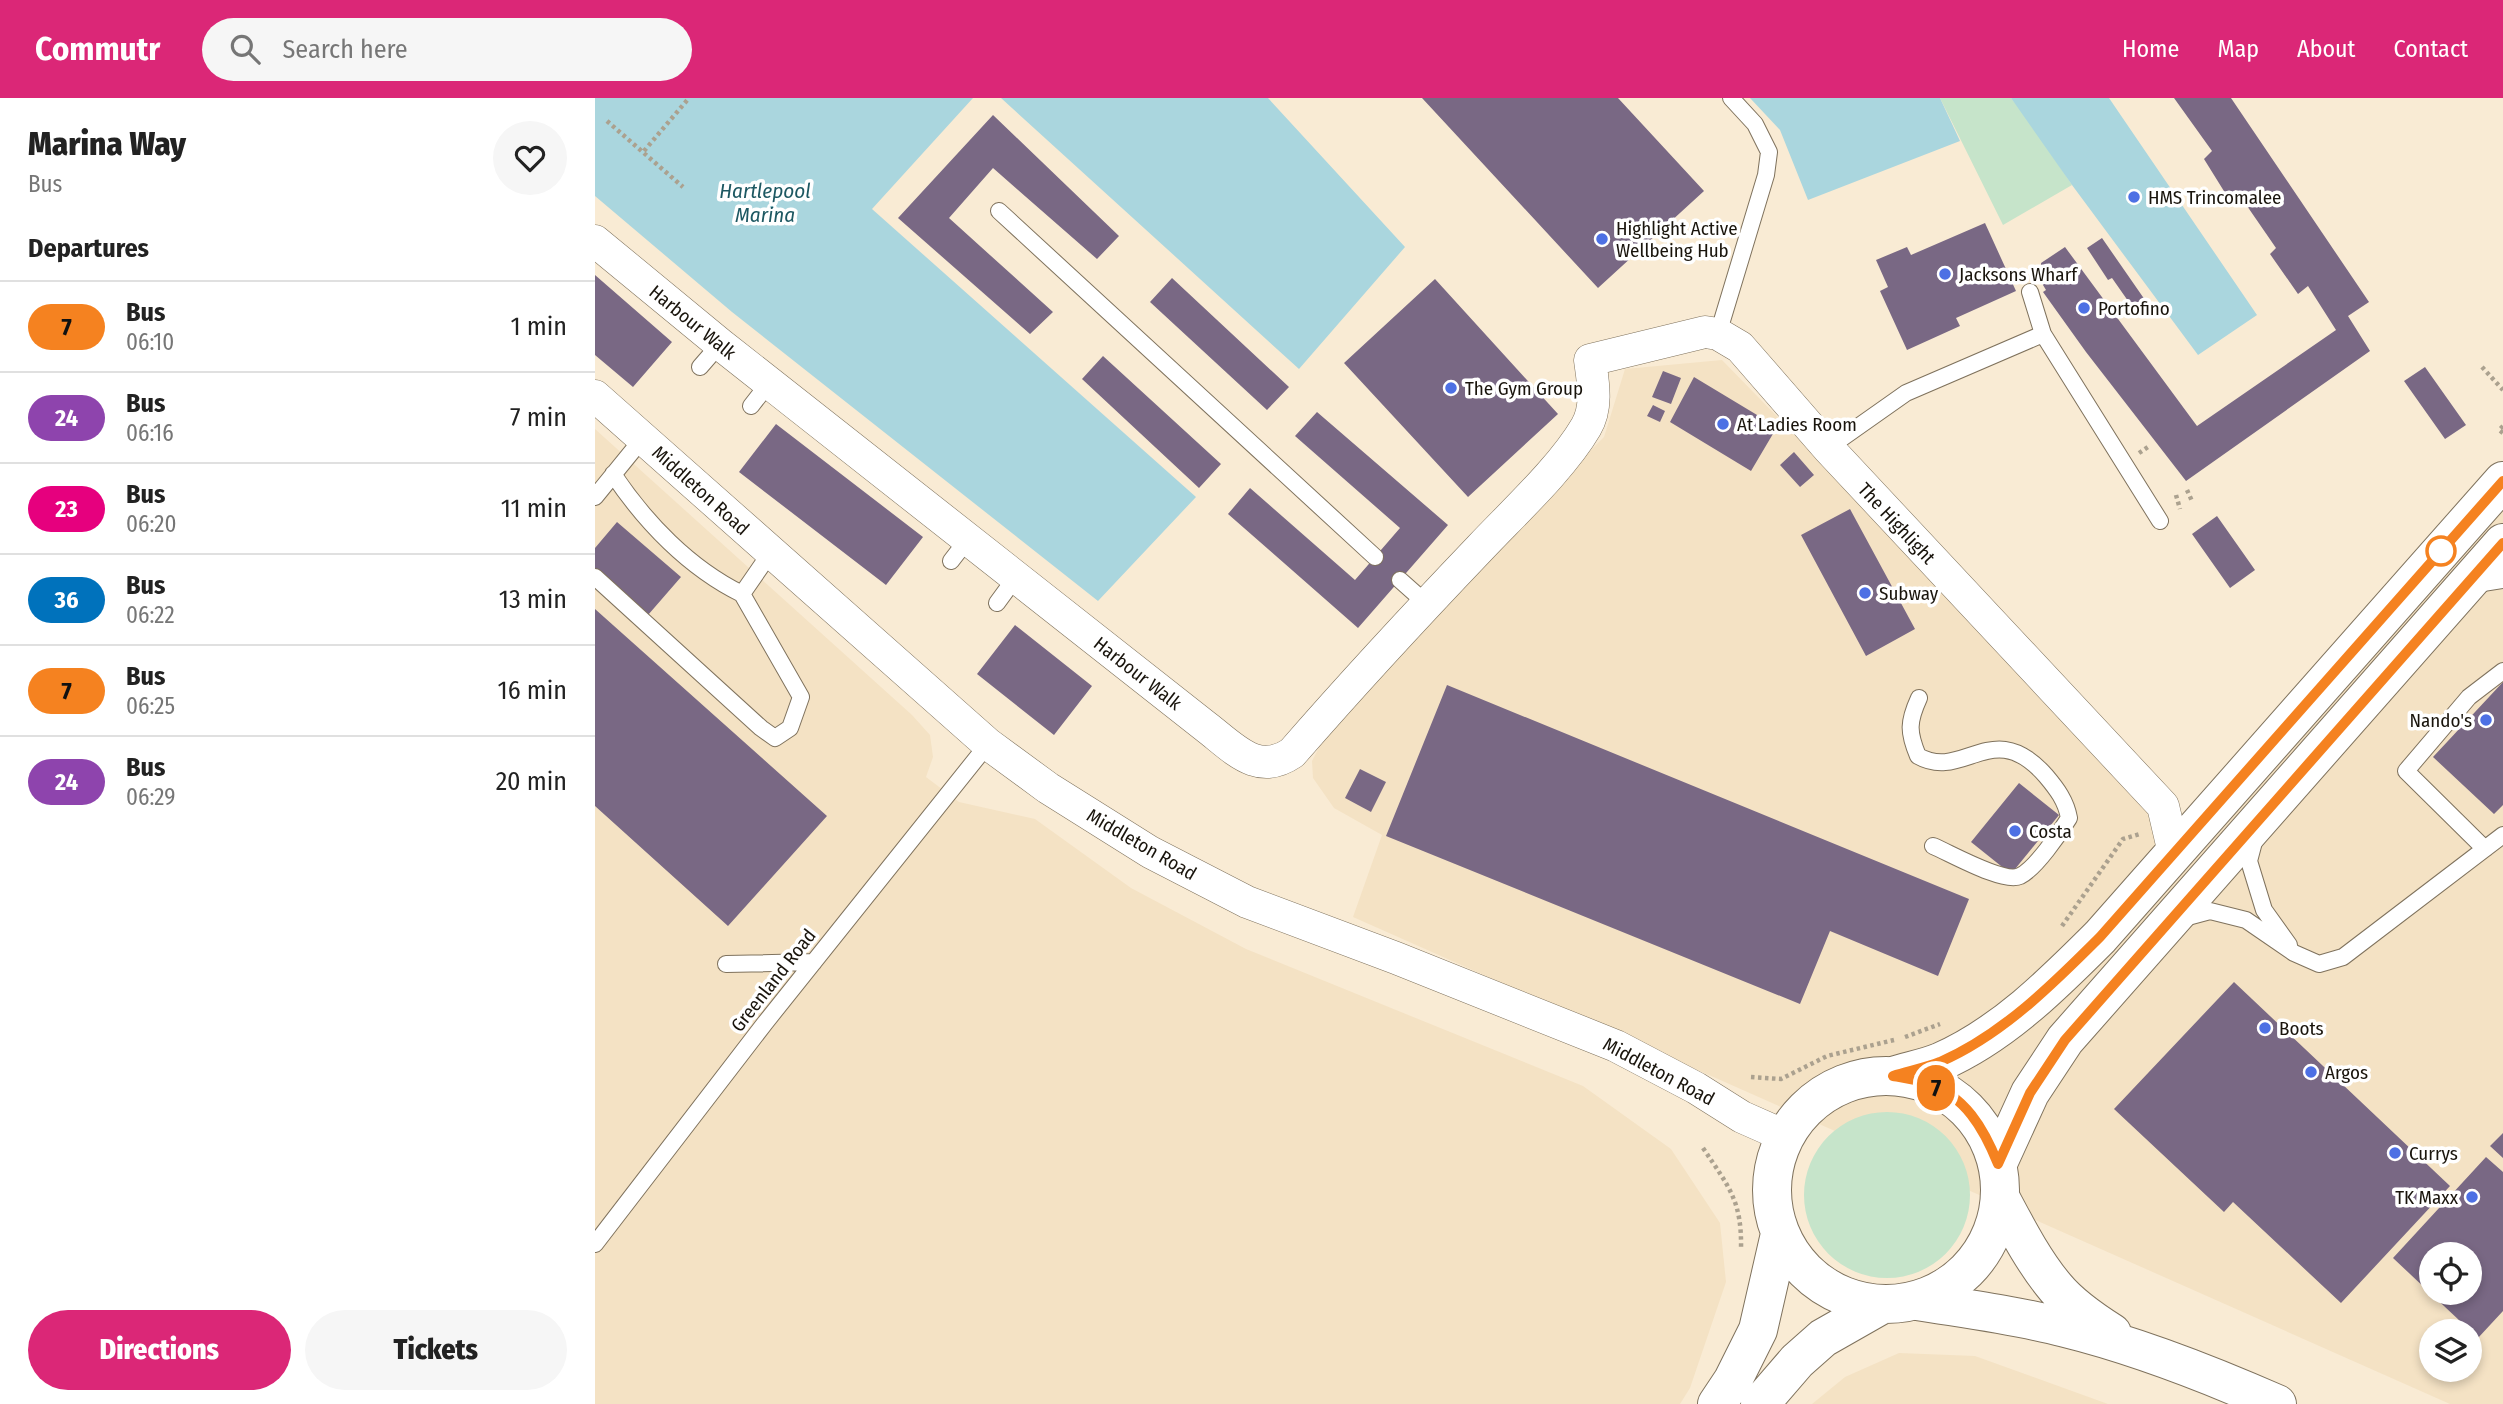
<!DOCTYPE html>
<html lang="en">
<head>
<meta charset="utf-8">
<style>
  :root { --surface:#fff; --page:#f6f6f6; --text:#222; --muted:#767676; --line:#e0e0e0; --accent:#db2777 }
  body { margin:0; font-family:"Fira Sans Condensed",sans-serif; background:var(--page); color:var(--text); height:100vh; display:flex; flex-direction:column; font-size:26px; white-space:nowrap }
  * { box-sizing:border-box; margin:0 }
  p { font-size:23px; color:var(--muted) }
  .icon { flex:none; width:38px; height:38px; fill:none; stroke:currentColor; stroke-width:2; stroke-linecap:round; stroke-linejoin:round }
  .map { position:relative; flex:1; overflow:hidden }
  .side { display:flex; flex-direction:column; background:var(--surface); width:595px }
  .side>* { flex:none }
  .badge { padding:0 14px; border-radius:23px; font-size:24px; line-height:46px }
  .tools { position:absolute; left:1824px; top:1144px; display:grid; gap:14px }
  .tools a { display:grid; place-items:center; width:63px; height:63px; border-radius:50%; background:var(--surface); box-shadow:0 4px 10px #0003; font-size:35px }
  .map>.badge { position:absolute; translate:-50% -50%; box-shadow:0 0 0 4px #fff }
  h2 { padding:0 28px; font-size:26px; line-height:63px }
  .round { display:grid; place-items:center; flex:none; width:74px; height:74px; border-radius:37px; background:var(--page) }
  .headline { display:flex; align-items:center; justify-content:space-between; height:119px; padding:0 28px }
  h1 { font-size:33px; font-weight:800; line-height:52px }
  .cta { display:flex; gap:14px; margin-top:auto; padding:14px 28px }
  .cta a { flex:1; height:80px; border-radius:42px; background:var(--accent); color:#fff; font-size:28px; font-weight:800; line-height:80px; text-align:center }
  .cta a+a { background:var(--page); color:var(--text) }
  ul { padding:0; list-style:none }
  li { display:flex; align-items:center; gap:21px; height:91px; padding:0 28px; border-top:2px solid var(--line) }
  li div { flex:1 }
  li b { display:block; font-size:26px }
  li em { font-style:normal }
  li .badge { min-width:77px; font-weight:700; text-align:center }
  header { display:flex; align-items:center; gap:42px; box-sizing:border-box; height:98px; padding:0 35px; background:var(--accent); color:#fff }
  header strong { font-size:33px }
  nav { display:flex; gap:38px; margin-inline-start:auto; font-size:24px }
  .search { width:490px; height:63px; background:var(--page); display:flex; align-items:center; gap:18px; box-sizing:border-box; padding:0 24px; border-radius:38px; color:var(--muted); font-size:26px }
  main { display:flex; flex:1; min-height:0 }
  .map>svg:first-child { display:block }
  .built { fill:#f4e2c4; fill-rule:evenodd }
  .green { fill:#c6e4ca }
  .water { fill:#aad6de }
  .building { fill:#796884; fill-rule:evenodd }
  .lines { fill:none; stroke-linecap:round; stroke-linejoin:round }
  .service-casing { stroke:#7f725d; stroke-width:18 }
  .minor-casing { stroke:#7f725d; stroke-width:33 }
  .secondary-casing { stroke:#7f725d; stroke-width:40 }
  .trunk-casing { stroke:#7f725d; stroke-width:40 }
  .path { stroke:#aba18f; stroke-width:4.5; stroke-dasharray:3.5 3.5; stroke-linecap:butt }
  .service { stroke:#fff; stroke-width:16 }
  .minor { stroke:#fff; stroke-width:32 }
  .secondary { stroke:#fff; stroke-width:38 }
  .trunk { stroke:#fff; stroke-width:38 }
  .line-casing { stroke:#fff; stroke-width:16 }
  .line { stroke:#f58220; stroke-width:10 }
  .poi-dot { fill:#4d70e4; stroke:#fff; stroke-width:2.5 }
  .stop-dot { fill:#fff; stroke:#f58220; stroke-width:3.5 }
  .labels { text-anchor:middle; stroke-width:7; stroke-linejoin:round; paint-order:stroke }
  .poi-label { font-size:19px; fill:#19140c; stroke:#fff; text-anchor:start }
  .street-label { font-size:19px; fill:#19140c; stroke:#fff }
  .water-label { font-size:21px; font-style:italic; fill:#1d5862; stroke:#fff }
</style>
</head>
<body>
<header>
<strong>Commutr</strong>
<div class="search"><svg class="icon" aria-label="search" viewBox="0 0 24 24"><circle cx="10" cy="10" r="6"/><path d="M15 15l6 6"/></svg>Search here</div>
<nav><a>Home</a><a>Map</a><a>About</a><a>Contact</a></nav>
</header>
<main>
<section class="side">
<div class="headline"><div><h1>Marina Way</h1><p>Bus</p></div><a class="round"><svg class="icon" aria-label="heart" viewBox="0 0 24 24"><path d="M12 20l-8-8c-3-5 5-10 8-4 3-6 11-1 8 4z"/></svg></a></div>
<h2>Departures</h2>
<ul>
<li><span class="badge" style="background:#f58220;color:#111">7</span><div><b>Bus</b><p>06:10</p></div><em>1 min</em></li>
<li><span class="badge" style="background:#8e44ad;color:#fff">24</span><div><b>Bus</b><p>06:16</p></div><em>7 min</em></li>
<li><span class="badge" style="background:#e6007e;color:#fff">23</span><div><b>Bus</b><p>06:20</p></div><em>11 min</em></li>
<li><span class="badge" style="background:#0072bc;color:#fff">36</span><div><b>Bus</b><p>06:22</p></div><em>13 min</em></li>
<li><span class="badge" style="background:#f58220;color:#111">7</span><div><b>Bus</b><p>06:25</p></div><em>16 min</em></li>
<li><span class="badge" style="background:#8e44ad;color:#fff">24</span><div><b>Bus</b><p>06:29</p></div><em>20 min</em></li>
</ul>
<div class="cta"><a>Directions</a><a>Tickets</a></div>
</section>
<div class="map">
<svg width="1908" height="1306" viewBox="0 0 1908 1306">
  <rect width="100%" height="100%" fill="#f9ebd4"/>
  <path class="built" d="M1127 262 1607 754 1908 410V1306H1855L758 819 787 737 739 710 718 680 717 663 730 638 884 464 1009 339 1030 271ZM1836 1157H1874V1195H1836ZM1836 1234H1874V1272H1836Z
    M0 331 317 617 335 637 338 659 331 679 364 704 440 721 536 790 651 851 988 988 1076 1051 1125 1125 1131 1184 1095 1290 1085 1306H0Z
    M1304 1255 1380 1258 1513 1306H1217L1250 1279Z"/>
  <path class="green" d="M1345 0H1416L1433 21 1477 87 1408 127Z
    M1209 1097a83 83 0 1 1 166 0a83 83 0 1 1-166 0Z"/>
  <path class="water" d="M0 0H378L277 111 601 399 503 503 137 214 0 98Z
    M406 0H673L810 149 704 271Z
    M1155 0H1345L1365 43 1213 102 1185 32Z
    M1416 0H1514L1662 217 1603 257 1477 87Z"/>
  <path class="building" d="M827 0H1023L1109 93 1003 190Z
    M1579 0H1636L1774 204 1753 218 1775 253 1591 383 1491 254 1448 194 1451 192 1448 187 1446 165 1470 149 1602 328 1741 232 1713 188 1703 196 1675 156 1681 150 1641 92 1632 98 1609 61 1617 53Z
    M398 17 524 138 502 161 398 70 354 120 458 214 435 236 303 120Z
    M1390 125 1421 193 1361 220 1365 228 1312 252 1285 193 1293 189 1281 162 1312 149 1316 157Z
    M1507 140 1550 202 1538 210 1517 180 1513 182 1492 150Z
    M0 177 77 244 38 289 0 257Z
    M577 180 694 289 672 312 555 204Z
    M840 181 963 316 873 399 749 265Z
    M508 258 626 366 604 390 487 281Z
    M1830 269 1871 327 1850 341 1809 283Z
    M1068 273 1086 280 1076 306 1057 299Z
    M1099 279 1182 329 1156 373 1075 324Z
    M1058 307 1070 313 1065 324 1052 318Z
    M722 314 853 427 763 530 633 416 655 390 760 482 805 430 700 338Z
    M181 326 328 439 291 487 144 374Z
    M1199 354 1219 377 1205 389 1185 367Z
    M1255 411 1320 531 1271 558 1206 437Z
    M1622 418 1660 472 1635 490 1597 436Z
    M22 424 86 479 53 517 0 471V450Z
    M0 511 232 718 133 828 0 708Z
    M420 527 497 588 459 637 382 576Z
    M1908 584V707L1899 716 1838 659Z
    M852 587 1374 801 1343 878 1235 833 1205 906 791 738Z
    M765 671 791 684 776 714 750 700Z
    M1424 685 1464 717 1416 776 1376 744Z
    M1639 884 1855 1088 1746 1205 1638 1104 1629 1114 1519 1011Z
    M1908 1035V1060L1895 1048Z
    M1891 1059 1908 1074V1213L1883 1240 1798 1160ZM1836 1157H1874V1195H1836Z"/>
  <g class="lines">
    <defs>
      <path id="service" d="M404 113 780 459
        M1435 194 1448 236
        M1123 236 1171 77 1174 54 1160 26 1136 0
        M105 269 125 246
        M156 308 174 285
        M1233 350 1311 295 1448 236 1565 423
        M18 376C50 424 94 470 147 496
        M0 399 48 340
        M356 463 373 441
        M0 479 166 630 180 640 195 630 206 599 147 496 176 454
        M805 482 832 506
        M1880 490 1888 485 1908 482
        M402 505 421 479
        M1324 600C1313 624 1313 634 1323 658 1369 684 1398 617 1451 678 1462 691 1471 703 1474 720 1465 735 1440 771 1425 778 1409 786 1355 755 1338 748
        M1659 744 1654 763 1669 812 1694 847
        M1890 751 1811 673 1874 599 1908 573
        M1589 820 1615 813 1651 822 1699 855 1724 866 1748 859 1908 737
        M131 866 219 864
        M0 1146 170 925 393 646"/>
      <path id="minor" d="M0 143 125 246 610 628C639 650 662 679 697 655 758 585 821 517 885 450 918 415 967 370 991 329 1003 309 998 284 995 262L1110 234 1123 236 1145 249 1233 350 1568 708 1579 755
        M0 298 393 646 453 690 555 754 652 804 801 860 1021 948 1101 990 1147 1019 1190 1038"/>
      <path id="secondary" d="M1406 1101C1422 1131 1439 1164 1461 1190 1476 1208 1498 1223 1517 1235
        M1322 1203C1371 1211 1421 1217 1470 1230 1543 1248 1614 1276 1682 1306"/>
      <path id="trunk" d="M1298 978C1314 973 1330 970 1345 964 1407 937 1458 886 1505 839L1908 383
        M1177 1092a114 114 0 1 1 228 0a114 114 0 1 1-228 0Z
        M1403 1065 1435 995 1470 942 1908 445
        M1122 1306 1138 1282 1163 1232 1185 1136
        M1165 1306 1202 1263 1228 1240 1286 1207"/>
    </defs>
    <use href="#service" class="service-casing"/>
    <use href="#minor" class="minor-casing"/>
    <use href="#secondary" class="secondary-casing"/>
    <use href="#trunk" class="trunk-casing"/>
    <path class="path" d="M12 23 88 89
      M49 53 94 0
      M1887 269 1908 292
      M1908 328 1904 332 1908 335
      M1544 355 1553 349
      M1592 392 1597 403
      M1581 397 1585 411
      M1467 828 1528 741 1545 736
      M1310 939 1345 926
      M1156 979 1186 981 1232 958 1299 942
      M1108 1050C1134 1089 1147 1103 1146 1151"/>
    <use href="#service" class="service"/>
    <use href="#minor" class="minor"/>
    <use href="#secondary" class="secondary"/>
    <use href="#trunk" class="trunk"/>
  </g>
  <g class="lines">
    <defs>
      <path id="line" d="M1908 383 1505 839C1458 886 1407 937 1345 964 1330 970 1314 973 1298 978 1309 980 1321 982 1331 985 1370 997 1389 1031 1403 1066L1435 995 1470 942 1908 445"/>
    </defs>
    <use href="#line" class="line-casing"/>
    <use href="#line" class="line"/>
  </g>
  <g class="poi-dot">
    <circle cx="1539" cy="99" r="7"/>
    <circle cx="1007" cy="141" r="7"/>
    <circle cx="1350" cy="176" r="7"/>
    <circle cx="1489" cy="210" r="7"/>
    <circle cx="856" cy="290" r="7"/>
    <circle cx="1128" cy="326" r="7"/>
    <circle cx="1270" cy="495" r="7"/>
    <circle cx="1891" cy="622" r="7"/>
    <circle cx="1420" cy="733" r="7"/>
    <circle cx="1670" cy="930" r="7"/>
    <circle cx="1716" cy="974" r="7"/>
    <circle cx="1800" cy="1055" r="7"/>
    <circle cx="1877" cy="1099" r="7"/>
  </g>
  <circle class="stop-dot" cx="1846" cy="453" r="14"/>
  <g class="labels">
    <g class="poi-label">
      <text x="1553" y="106">HMS Trincomalee</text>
      <text x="1021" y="137">Highlight Active<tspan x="1021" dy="22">Wellbeing Hub</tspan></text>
      <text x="1364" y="183">Jacksons Wharf</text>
      <text x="1503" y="217">Portofino</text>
      <text x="870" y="297">The Gym Group</text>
      <text x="1142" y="333">At Ladies Room</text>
      <text x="1284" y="502">Subway</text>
      <text x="1877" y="629" text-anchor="end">Nando's</text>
      <text x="1434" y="740">Costa</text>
      <text x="1684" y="937">Boots</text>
      <text x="1730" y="981">Argos</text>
      <text x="1814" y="1062">Currys</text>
      <text x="1863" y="1106" text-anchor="end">TK Maxx</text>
    </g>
    <g class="street-label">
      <text transform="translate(98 224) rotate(39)" y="7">Harbour Walk</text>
      <text transform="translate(106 392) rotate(42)" y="7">Middleton Road</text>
      <text transform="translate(1302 425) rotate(47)" y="7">The Highlight</text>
      <text transform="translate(543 575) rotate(38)" y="7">Harbour Walk</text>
      <text transform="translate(547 746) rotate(30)" y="7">Middleton Road</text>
      <text transform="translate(178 882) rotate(-52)" y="7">Greenland Road</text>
      <text transform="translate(1064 973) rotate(28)" y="7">Middleton Road</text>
    </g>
    <g class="water-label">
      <text x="170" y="100">Hartlepool<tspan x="170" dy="24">Marina</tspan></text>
    </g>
  </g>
</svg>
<div class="tools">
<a><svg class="icon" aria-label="locate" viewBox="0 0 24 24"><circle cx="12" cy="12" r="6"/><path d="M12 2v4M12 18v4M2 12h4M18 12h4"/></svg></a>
<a><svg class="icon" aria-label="layers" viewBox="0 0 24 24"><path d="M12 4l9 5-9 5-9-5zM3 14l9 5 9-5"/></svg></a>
</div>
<b class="badge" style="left:1341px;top:990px;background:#f58220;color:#111">7</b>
</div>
</main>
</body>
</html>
